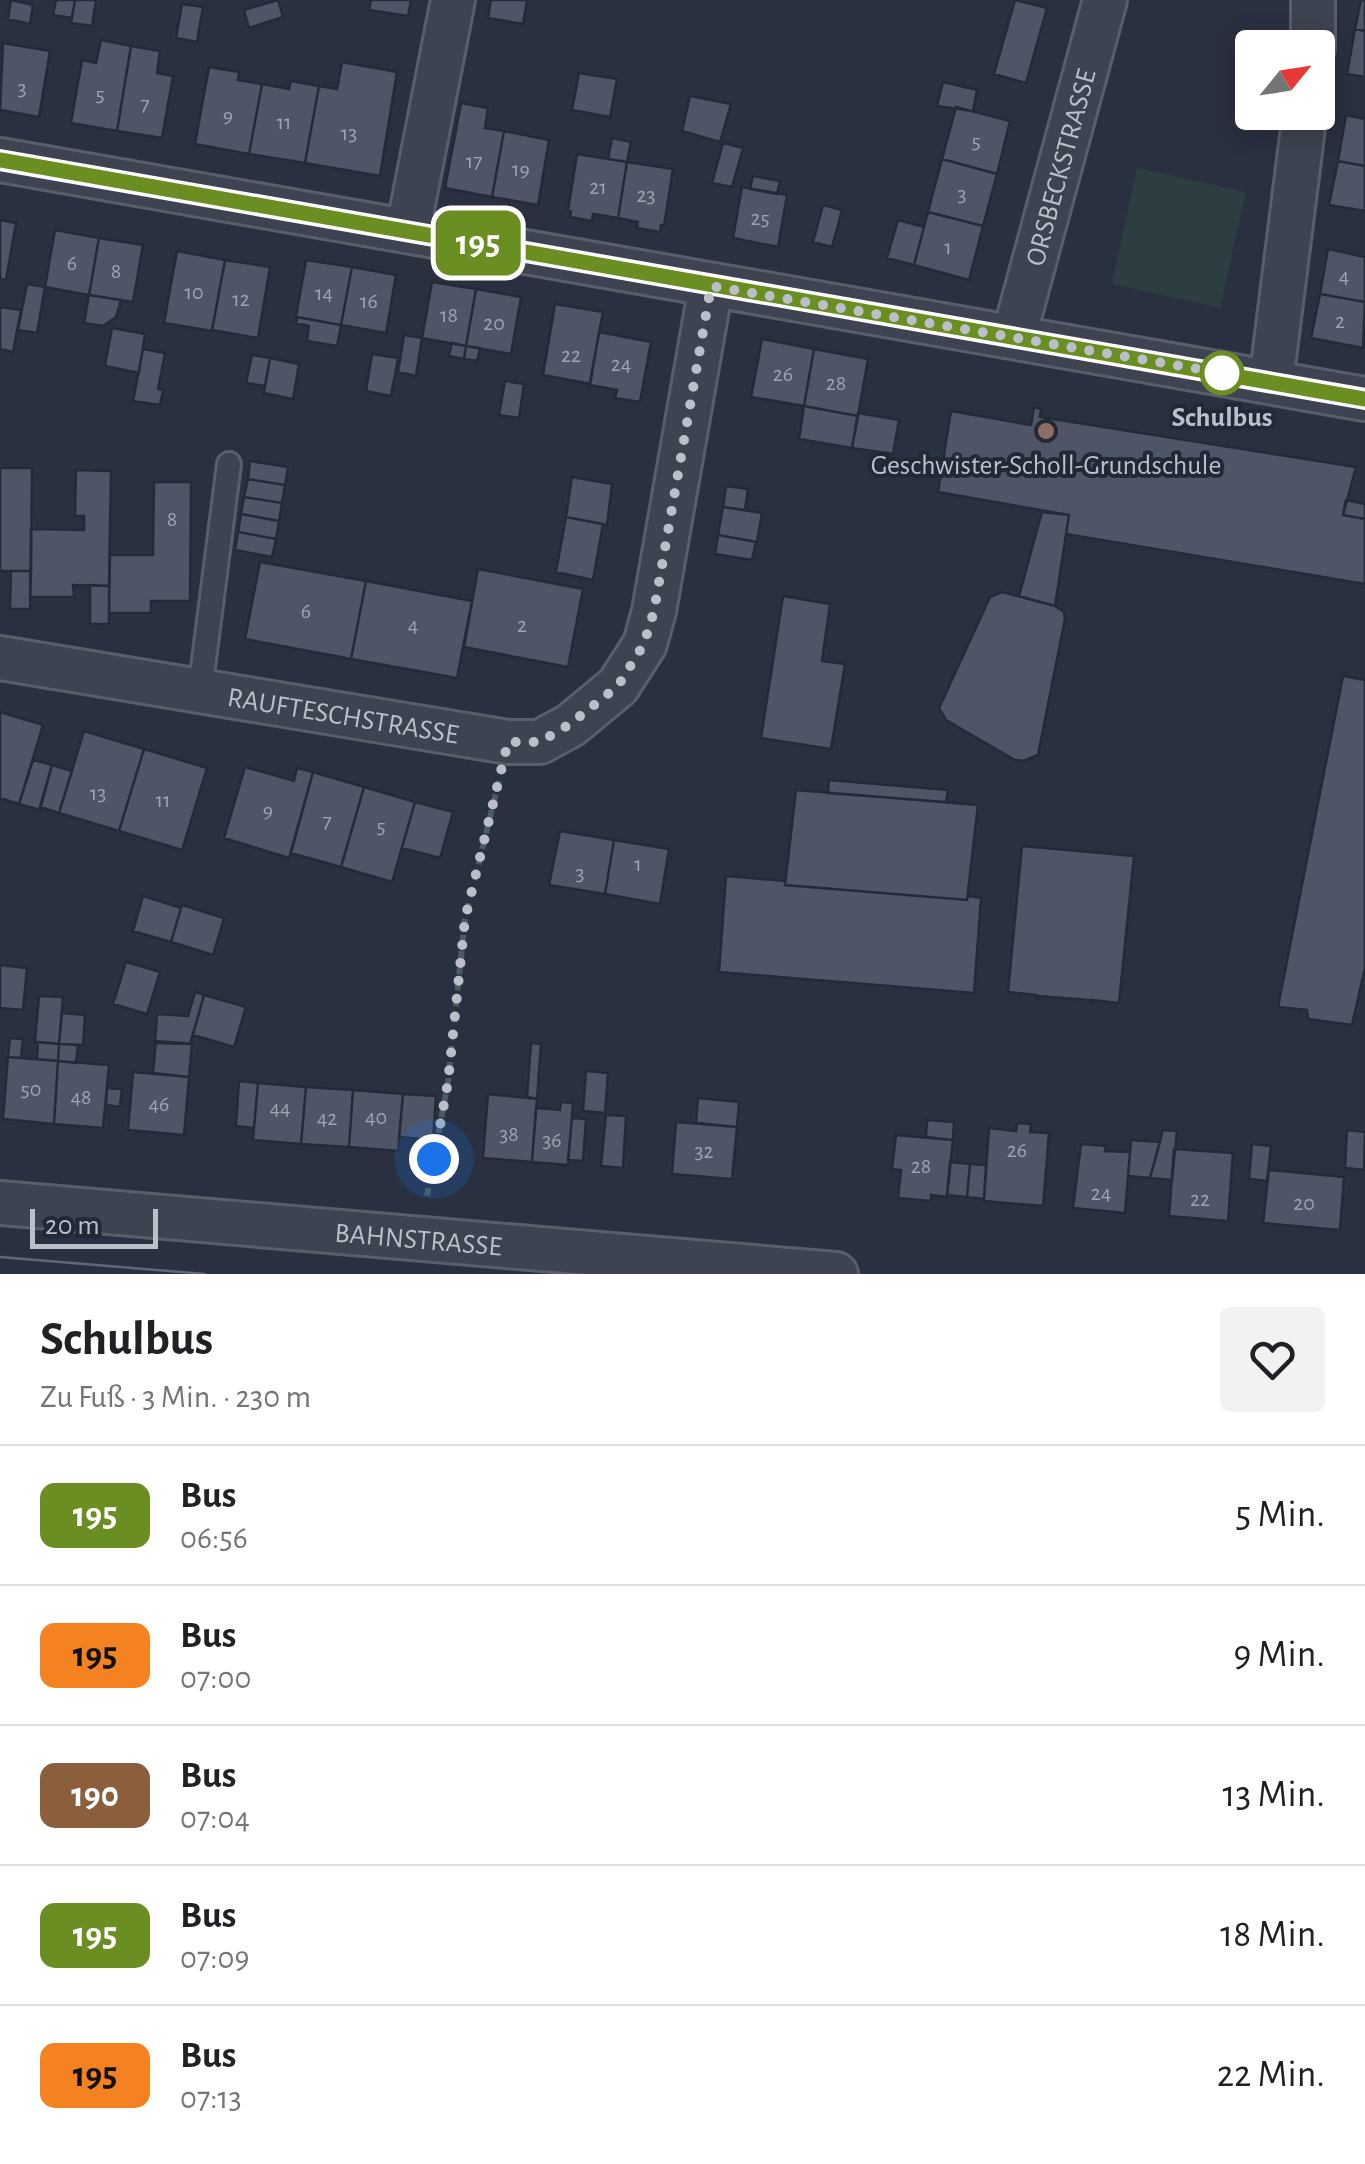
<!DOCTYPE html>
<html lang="de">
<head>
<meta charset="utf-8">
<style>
  :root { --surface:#fff; --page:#f2f2f2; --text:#202124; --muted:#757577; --line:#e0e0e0 }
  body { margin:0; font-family:"Alegreya Sans",sans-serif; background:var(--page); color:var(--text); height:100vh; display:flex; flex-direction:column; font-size:38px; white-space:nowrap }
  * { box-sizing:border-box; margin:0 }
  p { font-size:32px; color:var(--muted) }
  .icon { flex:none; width:55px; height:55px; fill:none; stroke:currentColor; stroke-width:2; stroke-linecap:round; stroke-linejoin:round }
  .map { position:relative; height:1274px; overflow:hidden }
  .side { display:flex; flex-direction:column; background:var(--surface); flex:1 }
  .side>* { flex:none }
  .badge { padding:0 20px; border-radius:15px; font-size:35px; line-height:65px }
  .needle { width:65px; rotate:60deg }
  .tools { position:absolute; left:1235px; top:30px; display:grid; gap:20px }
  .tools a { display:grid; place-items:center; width:100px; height:100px; border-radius:10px; background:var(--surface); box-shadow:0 5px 25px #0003; font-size:50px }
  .scale { position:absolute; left:30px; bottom:25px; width:128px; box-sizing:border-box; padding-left:10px; border:5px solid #babfca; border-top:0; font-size:28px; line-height:35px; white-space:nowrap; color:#babfca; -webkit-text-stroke:8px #222836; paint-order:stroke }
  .you { position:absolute; width:50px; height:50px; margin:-25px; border:8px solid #fff; border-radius:50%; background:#1a73e8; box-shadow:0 0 0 15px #1a73e833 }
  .map>.badge { position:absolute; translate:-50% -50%; box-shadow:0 0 0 5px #fff }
  .round { display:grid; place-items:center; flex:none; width:105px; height:105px; border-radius:10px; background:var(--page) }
  .headline { display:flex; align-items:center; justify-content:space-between; height:170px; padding:0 40px }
  h1 { font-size:48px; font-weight:700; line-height:75px }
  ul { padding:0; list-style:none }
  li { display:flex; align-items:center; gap:30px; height:140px; padding:0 40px; border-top:2px solid var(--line) }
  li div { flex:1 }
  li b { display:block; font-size:38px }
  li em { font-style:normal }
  li .badge { min-width:110px; font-weight:700; text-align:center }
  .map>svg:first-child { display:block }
  .green { fill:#2c3e42 }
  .building { fill:#4e5567; stroke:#242a38; stroke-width:2.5 }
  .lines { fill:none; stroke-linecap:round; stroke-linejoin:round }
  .service-casing { stroke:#585e6a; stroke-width:28 }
  .minor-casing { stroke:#585e6a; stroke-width:48 }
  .path { stroke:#4b5b60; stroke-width:6; stroke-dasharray:8 8; stroke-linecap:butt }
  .service { stroke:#3d4350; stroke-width:22 }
  .minor { stroke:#3d4350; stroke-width:42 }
  .tram { stroke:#606777; stroke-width:2.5 }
  .line-casing { stroke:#fff; stroke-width:22 }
  .line { stroke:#6b8e23; stroke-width:15 }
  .walk { stroke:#babfca; stroke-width:10; stroke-dasharray:0 18 }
  .stop-dot { fill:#fff; stroke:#6b8e23; stroke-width:5 }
  .education-dot { fill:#8d6e63; stroke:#222836; stroke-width:4 }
  .labels { text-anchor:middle; stroke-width:8; stroke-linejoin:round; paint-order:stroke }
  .number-label { font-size:22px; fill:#9fa4b1 }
  .street-label { font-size:28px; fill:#babfca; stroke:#222836 }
  .stop-label { font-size:28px; font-weight:bold; fill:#babfca; stroke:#222836 }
  .poi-label { font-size:28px; fill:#babfca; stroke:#222836 }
</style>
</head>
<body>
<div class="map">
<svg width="1365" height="1274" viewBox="0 0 1365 1274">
  <rect width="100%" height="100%" fill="#293040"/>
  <path class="green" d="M1137 168 1246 192 1220 308 1112 284Z"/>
  <path class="building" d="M11 0 33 5 30 24 8 19Z
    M56 0H75L72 18 53 15Z
    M75 0H96L92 26 71 23Z
    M278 0 283 17 249 28 244 10Z
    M371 0H411L408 16 369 10Z
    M491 0H527L523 24 488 18Z
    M1015 0 1047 8 1026 83 994 74Z
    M1361 0H1365V31L1355 29Z
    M182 4 203 7 197 42 176 38Z
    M1355 29 1365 31V77L1347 74Z
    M101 40 131 46 117 131 71 123 82 60 96 63Z
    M3 43 50 51 39 117 0 110Z
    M131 46 160 51 157 73 173 76 162 138 117 131Z
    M342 62 397 72 380 176 305 163 319 86 337 89Z
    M209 67 239 72 238 80 262 84 249 154 195 144Z
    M579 73 617 79 610 117 572 110Z
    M291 81 319 86 305 163 249 154 262 84 289 89Z
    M943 82 977 90 973 111 937 106Z
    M690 96 731 104 720 142 682 131Z
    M461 103 488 108 485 128 504 131 492 197 445 188Z
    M956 107 1010 121 997 174 942 159Z
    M1346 115 1365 119V166L1338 161Z
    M504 131 549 140 538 205 492 197Z
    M612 138 631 142 627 162 608 159Z
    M723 143 743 148 732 187 712 183Z
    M577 154 627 162 618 218 593 214 592 221 570 217 571 211 568 210Z
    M942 159 997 174 983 226 928 212Z
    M1338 161 1365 166V211L1329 205Z
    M627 162 673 169 664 226 661 225 660 232 637 228 638 222 618 218Z
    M753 176 780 181 777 194 750 189Z
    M742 187 787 195 778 247 733 238Z
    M823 205 842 210 832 247 813 242Z
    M928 212 983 226 969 280 914 265Z
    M0 220 16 223 6 280 0 279Z
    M898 220 924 227 914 265 887 258Z
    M55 230 99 238 89 295 45 287Z
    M99 238 143 245 133 302 89 295Z
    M1328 249 1365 257V302L1320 294Z
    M177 251 225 260 212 331 164 323Z
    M225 260 270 267 258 338 212 330Z
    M306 260 352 267 341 325 296 317Z
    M352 267 396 275 386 333 341 325Z
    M432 282 476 289 466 346 422 338Z
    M27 284 45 287 37 333 18 330Z
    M476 289 521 297 511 354 466 346Z
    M1320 294 1365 302 1363 348 1311 338Z
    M89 295 121 300 116 317 103 326 84 323Z
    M555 304 603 312 589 387 587 383 543 375Z
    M0 307 21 310 13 352 0 349Z
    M297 317 341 325 337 346 307 341 309 326 296 323Z
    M112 328 145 334 139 373 105 366Z
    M599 332 651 342 640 402 615 398 617 390 590 385Z
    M404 335 422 338 416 376 398 372Z
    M762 339 814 349 804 406 751 397Z
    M452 343 466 346 464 359 449 356Z
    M466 346 480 348 477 361 464 359Z
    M143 349 165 353 158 389 163 390 160 405 133 401Z
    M814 349 868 359 858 416 804 406Z
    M372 354 398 358 391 396 366 391Z
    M252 355 270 358 265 386 246 383Z
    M270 358 299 364 293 399 264 393Z
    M505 381 524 384 519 418 499 415Z
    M804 406 858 416 852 448 799 439Z
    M1034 407 1041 409 1040 417 1356 467 1343 515 1365 519V584L1066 534 1069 515 938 492 951 411 1031 425Z
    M858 413 899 420 893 454 852 448Z
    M250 461 288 467 285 485 248 479Z
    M0 468H32L31 571H0Z
    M76 470 111 471 109 586 73 585 74 597H30L31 529 84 530V516H75Z
    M572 477 612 484 607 525 566 517Z
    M248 479 285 485 282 503 244 497Z
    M154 482H191L190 601H151V613H109L110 555H153Z
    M726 486 748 489 745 510 723 507Z
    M244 497 282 503 279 521 241 514Z
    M1346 500 1365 504V519L1343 515Z
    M723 507 762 513 757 542 718 535Z
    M1042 512 1069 515 1055 606 1019 596Z
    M241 514 279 521 276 539 238 532Z
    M566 517 603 524 593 580 556 572Z
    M238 532 276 539 272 557 235 550Z
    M718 535 756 542 752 560 715 554Z
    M260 562 366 581 351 659 245 639Z
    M478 569 583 589 568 667 464 647Z
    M11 571H31L30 609H10Z
    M366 581 472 601 457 678 351 659Z
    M90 585 109 586V624H90Z
    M1002 592 1055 606 1064 612 1065 619 1038 755 1023 761 1015 760 946 720 939 708 990 597Z
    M783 596 830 604 822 661 845 664 831 749 761 738Z
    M1343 676 1365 680V968L1352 1025 1308 1019 1307 1010 1278 1007Z
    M0 712 43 725 19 804 0 798Z
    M84 731 144 749 119 831 59 813Z
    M144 749 207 768 182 850 119 831Z
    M33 760 52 765 40 810 19 804Z
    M52 765 72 771 59 813 40 807Z
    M245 767 294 781 297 768 313 772 289 858 224 838Z
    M313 772 364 787 341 867 291 853Z
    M829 780 948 790 946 802 828 793Z
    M364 787 415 802 392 882 341 867Z
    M796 790 978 805 967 900 785 885Z
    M415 802 453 812 440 858 402 848Z
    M560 831 614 840 605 894 549 885Z
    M614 840 669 849 660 904 605 894Z
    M1022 846 1134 856 1119 1003 1091 1000V1004L1089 1000 1039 996V999L1036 995 1008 992Z
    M726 876 785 881V885L967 900 968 896 981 898 974 993 719 972Z
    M143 896 181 908 171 942 133 931Z
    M182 905 224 918 213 955 171 942Z
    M126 962 160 972 147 1014 113 1004Z
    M0 965 27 968 23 1010 0 1008Z
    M195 992 204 995 190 1044 155 1043 157 1014 188 1016Z
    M204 995 246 1007 234 1047 193 1035Z
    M39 996 63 997 59 1044 35 1042Z
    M62 1013 85 1015 83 1045 59 1044Z
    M10 1038 23 1039 21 1058 8 1057Z
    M156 1041 192 1044 189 1077 153 1073Z
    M38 1042 59 1044 58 1061 37 1059Z
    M531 1043 541 1044 537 1099 527 1097Z
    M59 1044 78 1045 76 1063 58 1061Z
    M8 1057 58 1061 54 1124 3 1119Z
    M58 1061 109 1065 103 1128 54 1124Z
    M586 1071 608 1073 605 1113 583 1111Z
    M133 1072 189 1077 184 1135 128 1130Z
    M239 1081 258 1083 254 1128 236 1126Z
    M258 1083 306 1087 301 1144 253 1140Z
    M306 1087 353 1090 349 1147 301 1144Z
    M107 1088 122 1089 120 1107 106 1105Z
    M353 1090 403 1094 398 1151 349 1147Z
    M403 1094 436 1096 433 1140 399 1137Z
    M488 1094 537 1099 532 1162 483 1158Z
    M698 1098 739 1102 737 1127 696 1123Z
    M561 1102 573 1103 568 1165 532 1162 536 1108 560 1110Z
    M606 1115 626 1116 623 1168 601 1166Z
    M572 1118 586 1119 583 1161 568 1160Z
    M927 1120 954 1122 953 1140 926 1137Z
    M676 1122 737 1127 732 1179 672 1174Z
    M1017 1123 1031 1124 1030 1132 1049 1133 1043 1206 984 1201 989 1128 1016 1131Z
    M1163 1130 1177 1131 1172 1180 1150 1178Z
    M1347 1130 1365 1132 1364 1170 1345 1168Z
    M896 1135 953 1140 947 1197 931 1195V1201L898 1198 901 1170 892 1169Z
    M1131 1140 1160 1142 1150 1178 1128 1176Z
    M1081 1144 1106 1146 1105 1151 1130 1152 1125 1213 1073 1208Z
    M1252 1144 1271 1146 1267 1181 1249 1179Z
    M1174 1149 1233 1153 1228 1221 1169 1216Z
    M950 1162 970 1164 967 1197 947 1195Z
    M970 1164 986 1165 984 1199 967 1197Z
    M1269 1170 1344 1177 1340 1230 1263 1223Z"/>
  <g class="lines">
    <defs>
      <path id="service" d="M200 691 229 464"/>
      <g id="minor">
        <path d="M1313 48V0"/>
        <path d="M0 160 1365 399"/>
        <path d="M408 230 453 0"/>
        <path id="s1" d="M1014 336 1105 0"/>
        <path d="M1271 382 1305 112"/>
        <path id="s2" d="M0 658 508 742H540L571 725 618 686 645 644 654 611 711 286"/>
        <path id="s3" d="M0 1203 836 1274"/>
      </g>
    </defs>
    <use href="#service" class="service-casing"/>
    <use href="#minor" class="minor-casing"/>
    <path class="path" d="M427 1196 448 1082 465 919 499 781"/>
    <use href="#service" class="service"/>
    <use href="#minor" class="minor"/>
    <path class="tram" d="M0 1257 205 1274"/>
  </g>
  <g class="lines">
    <defs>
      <path id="line" d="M0 160 1365 399"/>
    </defs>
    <use href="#line" class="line-casing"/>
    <use href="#line" class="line"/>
    <path class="walk" d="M434 1159 448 1082 465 919 508 742H540L570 724 618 686 644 644 654 611 711 286 1222 373"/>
  </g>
  <circle class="stop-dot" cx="1222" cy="373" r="20"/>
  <circle class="education-dot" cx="1046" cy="431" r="10"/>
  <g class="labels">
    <g class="number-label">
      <text x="22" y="95">3</text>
      <text x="100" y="101">5</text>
      <text x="145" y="111">7</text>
      <text x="228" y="122">9</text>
      <text x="284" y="129">11</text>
      <text x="349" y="140">13</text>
      <text x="976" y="148">5</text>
      <text x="474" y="168">17</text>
      <text x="521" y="176">19</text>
      <text x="598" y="194">21</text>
      <text x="962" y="201">3</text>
      <text x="646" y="202">23</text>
      <text x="760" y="225">25</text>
      <text x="948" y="254">1</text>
      <text x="72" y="270">6</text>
      <text x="116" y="278">8</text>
      <text x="1344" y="283">4</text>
      <text x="194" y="299">10</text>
      <text x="324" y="300">14</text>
      <text x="241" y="306">12</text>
      <text x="369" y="308">16</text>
      <text x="449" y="322">18</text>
      <text x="1340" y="328">2</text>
      <text x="494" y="330">20</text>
      <text x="571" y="362">22</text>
      <text x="621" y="371">24</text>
      <text x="783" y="381">26</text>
      <text x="836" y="390">28</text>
      <text x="172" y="526">8</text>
      <text x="306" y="618">6</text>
      <text x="413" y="632">4</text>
      <text x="522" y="632">2</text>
      <text x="98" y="800">13</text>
      <text x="163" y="807">11</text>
      <text x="268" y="817">9</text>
      <text x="327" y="828">7</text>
      <text x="381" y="833">5</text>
      <text x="638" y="871">1</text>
      <text x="580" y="880">3</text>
      <text x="31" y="1096">50</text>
      <text x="81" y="1104">48</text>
      <text x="159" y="1111">46</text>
      <text x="280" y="1115">44</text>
      <text x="376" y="1124">40</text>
      <text x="327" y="1125">42</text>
      <text x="509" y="1141">38</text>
      <text x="552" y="1147">36</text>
      <text x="1017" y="1157">26</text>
      <text x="704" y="1158">32</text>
      <text x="921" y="1173">28</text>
      <text x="1101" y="1200">24</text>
      <text x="1200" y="1206">22</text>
      <text x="1304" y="1210">20</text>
    </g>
    <g class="street-label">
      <text dy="10" stroke="none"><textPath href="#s1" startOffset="175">ORSBECKSTRASSE</textPath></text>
      <text dy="10" stroke="none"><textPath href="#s2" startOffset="348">RAUFTESCHSTRASSE</textPath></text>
      <text dy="10" stroke="none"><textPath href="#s3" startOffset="420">BAHNSTRASSE</textPath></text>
    </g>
    <g class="stop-label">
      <text x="1222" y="426">Schulbus</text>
    </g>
    <g class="poi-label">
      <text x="1046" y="474">Geschwister-Scholl-Grundschule</text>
    </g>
  </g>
</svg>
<div class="tools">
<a><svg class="needle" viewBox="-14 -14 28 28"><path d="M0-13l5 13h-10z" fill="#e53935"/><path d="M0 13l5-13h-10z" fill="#757577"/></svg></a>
</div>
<div class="scale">20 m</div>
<div class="you" style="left:434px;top:1159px"></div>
<b class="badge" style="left:478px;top:243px;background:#6b8e23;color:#fff">195</b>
</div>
<section class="side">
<div class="headline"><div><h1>Schulbus</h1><p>Zu Fuß · 3 Min. · 230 m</p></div><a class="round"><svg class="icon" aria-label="heart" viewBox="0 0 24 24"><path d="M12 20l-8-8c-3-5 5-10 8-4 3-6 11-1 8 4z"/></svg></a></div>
<ul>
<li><span class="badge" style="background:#6b8e23;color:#fff">195</span><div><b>Bus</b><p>06:56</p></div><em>5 Min.</em></li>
<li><span class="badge" style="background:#f58220;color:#111">195</span><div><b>Bus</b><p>07:00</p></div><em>9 Min.</em></li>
<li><span class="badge" style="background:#8b5e3c;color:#fff">190</span><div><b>Bus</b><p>07:04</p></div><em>13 Min.</em></li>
<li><span class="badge" style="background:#6b8e23;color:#fff">195</span><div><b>Bus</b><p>07:09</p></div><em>18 Min.</em></li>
<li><span class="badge" style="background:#f58220;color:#111">195</span><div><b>Bus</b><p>07:13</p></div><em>22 Min.</em></li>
</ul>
</section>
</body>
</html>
